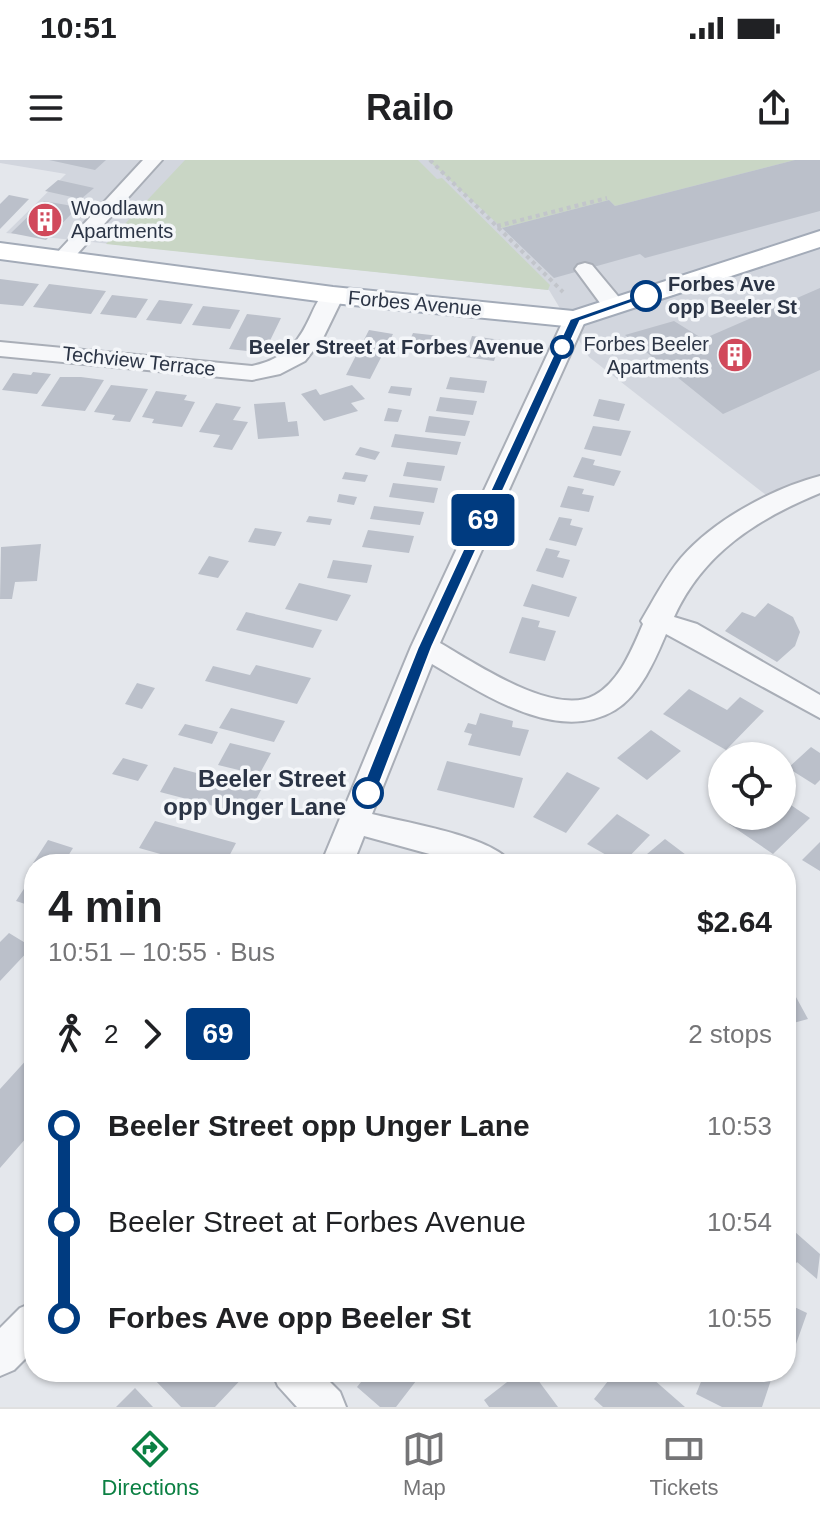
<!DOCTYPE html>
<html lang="en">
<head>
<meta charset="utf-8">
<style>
  :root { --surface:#fff; --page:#f2f2f2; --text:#202124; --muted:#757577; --line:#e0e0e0; --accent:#0b8043 }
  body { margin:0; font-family:Arial,sans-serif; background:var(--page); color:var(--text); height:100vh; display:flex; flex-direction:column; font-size:30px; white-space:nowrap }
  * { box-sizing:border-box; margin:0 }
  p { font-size:26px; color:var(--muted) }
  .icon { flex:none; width:44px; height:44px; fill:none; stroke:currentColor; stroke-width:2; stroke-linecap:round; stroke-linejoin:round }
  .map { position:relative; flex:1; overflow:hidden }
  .side { position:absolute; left:24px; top:694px; width:772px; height:528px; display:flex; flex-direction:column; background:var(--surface); border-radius:32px; box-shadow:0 2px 6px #0004 }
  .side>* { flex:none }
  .badge { padding:0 16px; border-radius:6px; font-size:28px; line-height:52px }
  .tools { position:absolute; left:708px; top:582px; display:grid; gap:16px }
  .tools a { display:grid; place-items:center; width:88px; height:88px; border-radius:50%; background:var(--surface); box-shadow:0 2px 6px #0004; font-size:40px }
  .map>.badge { position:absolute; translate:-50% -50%; box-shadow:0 0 0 4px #fff }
  .legs { display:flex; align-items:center; gap:12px; height:88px; padding:0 24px; font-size:26px }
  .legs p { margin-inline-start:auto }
  .overview { display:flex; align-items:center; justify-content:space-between; height:136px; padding:0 24px }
  h1 { font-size:44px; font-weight:700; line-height:60px }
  ul { padding:0 24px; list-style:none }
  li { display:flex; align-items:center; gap:28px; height:96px; font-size:30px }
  li i { display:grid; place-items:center; width:12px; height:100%; margin:0 10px; background:currentColor }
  li i::after { content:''; width:20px; height:20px; margin:-10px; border:6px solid; border-radius:50%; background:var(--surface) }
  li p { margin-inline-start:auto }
  li:first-child i { background:linear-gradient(#0000 50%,currentColor 0) }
  li:last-child i { background:linear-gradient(currentColor 50%,#0000 0) }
  .status { display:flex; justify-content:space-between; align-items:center; height:56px; padding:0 40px; background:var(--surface); direction:ltr }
  .status svg { height:22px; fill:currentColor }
  header { display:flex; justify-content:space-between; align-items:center; height:104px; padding:0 24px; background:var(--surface); font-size:36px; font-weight:700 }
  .tab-bar { display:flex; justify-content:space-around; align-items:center; height:112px; border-top:2px solid var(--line); background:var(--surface); font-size:22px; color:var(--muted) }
  .tab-bar a { display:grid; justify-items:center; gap:4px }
  .tab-bar .selected { color:var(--accent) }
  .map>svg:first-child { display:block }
  .built { fill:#d2d6de }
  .green { fill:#c9d6c5 }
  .building { fill:#bbc0ca }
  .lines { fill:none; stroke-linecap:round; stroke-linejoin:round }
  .minor-casing { stroke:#a9aeb7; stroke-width:4 }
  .major-casing { stroke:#a3abb8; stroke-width:4 }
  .path { stroke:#c2c5cb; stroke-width:4; stroke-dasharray:4 4; stroke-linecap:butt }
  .minor { fill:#f7f8fa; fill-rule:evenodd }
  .major { fill:#fff; fill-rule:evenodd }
  .line-1 { fill:#003b80; stroke:#fff; stroke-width:2 }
  .stop-1-dot { fill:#fff; stroke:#003b80; stroke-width:4 }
  .labels { text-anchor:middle; stroke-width:7; stroke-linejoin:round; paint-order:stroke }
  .far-poi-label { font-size:20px; fill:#2b3445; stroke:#f4f6f9; text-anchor:start }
  .far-stop-label { font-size:20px; font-weight:bold; fill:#2b3445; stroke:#f4f6f9; text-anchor:start }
  .far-street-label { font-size:20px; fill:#2b3445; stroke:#f4f6f9 }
  .stop-label { font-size:24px; font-weight:bold; fill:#2b3445; stroke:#f4f6f9; text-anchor:end }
</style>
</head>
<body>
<div class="status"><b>10:51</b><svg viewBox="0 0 49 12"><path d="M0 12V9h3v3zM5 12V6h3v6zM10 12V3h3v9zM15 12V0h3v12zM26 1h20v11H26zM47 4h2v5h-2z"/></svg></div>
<header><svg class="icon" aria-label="menu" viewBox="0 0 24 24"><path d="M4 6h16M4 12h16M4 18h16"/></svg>Railo<svg class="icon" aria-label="share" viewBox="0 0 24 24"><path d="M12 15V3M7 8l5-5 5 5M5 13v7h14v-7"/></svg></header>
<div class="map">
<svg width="820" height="1247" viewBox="0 0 820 1247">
  <rect width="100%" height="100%" fill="#e4e7ec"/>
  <path class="built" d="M0 0H820V324L775 342 589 197 549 130 6 73 66 14 0 3Z"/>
  <path class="green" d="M185 0H418L437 19 442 18 550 125 548 130 106 84Z
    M428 0H795L615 46 609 40 502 68Z"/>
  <path class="building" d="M49 0H106L95 10Z
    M795 0H820V51L645 98 640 94 554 118 502 68 609 40 615 46Z
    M58 20 94 28 81 39 45 31Z
    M9 35 29 39 0 69V44Z
    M44 41 78 47 46 80 11 73Z
    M0 119 39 124 23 146 0 144Z
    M49 124 106 131 91 154 33 147Z
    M820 128V210L723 254 625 175 674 161 703 179Z
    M112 135 148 139 136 158 100 154Z
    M159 140 193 144 181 164 146 160Z
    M203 146 240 150 230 169 192 165Z
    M247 154 281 158 264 193 229 189Z
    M369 170 393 174 370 219 346 215Z
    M413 173 440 176 434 192 406 189Z
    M472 176 501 180 494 201 465 197Z
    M33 212 51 214 37 234 2 230 13 213 31 215Z
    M60 217H81L104 220 85 251 41 246Z
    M450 217 487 221 484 233 446 229Z
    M111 225 148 229 130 262 112 260 115 255 94 252Z
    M352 225 365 239 351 243 358 251 324 261 301 234 316 229 320 235Z
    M391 226 412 228 410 236 388 233Z
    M156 231 187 235 184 240 195 242 182 267 152 263 154 259 142 257Z
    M440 237 477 241 473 255 436 251Z
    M599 239 625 244 619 261 593 256Z
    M285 242 288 262 297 261 299 276 258 279 254 244Z
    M216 243 241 247 233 260 248 262 232 290 213 287 220 275 199 272Z
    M388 248 402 250 398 262 384 261Z
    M429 256 470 261 465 276 425 272Z
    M593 266 631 271 621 296 584 289Z
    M395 274 461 282 457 295 391 287Z
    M360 287 380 292 375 300 355 295Z
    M582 297 595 300 593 305 621 311 614 326 573 317Z
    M407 302 445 306 441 321 403 316Z
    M345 312 368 315 365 322 342 319Z
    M393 323 438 328 434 343 389 337Z
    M568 326 584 329 582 334 594 336 589 352 560 347Z
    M339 334 357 337 354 345 337 342Z
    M374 346 424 352 420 365 370 359Z
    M309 356 332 359 330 365 306 362Z
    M559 357 572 359 570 365 583 368 576 386 549 380Z
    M255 368 282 372 275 386 248 382Z
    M368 370 414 376 409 393 362 387Z
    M41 384 37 421 15 422 12 439H0L1 387Z
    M546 388 560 391 557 397 570 400 563 418 536 411Z
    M209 396 229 401 218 418 198 414Z
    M333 400 372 405 367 423 327 418Z
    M299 423 351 435 337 461 285 449Z
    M532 424 577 437 569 457 523 446Z
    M768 443 793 457 800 472 795 486 777 502 725 471 742 452 755 457Z
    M246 452 322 470 313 488 236 470Z
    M522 457 540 461 538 467 556 471 545 501 509 493Z
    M256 505 311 518 297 544 205 521 213 506 250 515Z
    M137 523 155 528 142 549 125 544Z
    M689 529 727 550 740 537 764 551 726 590 663 554Z
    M231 548 285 561 274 582 219 568Z
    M480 553 513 561 512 567 529 570 520 596 468 585 472 574 464 572 468 563 476 565Z
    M185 564 218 572 212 584 178 575Z
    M651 570 681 591 647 620 617 598Z
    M230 583 271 593 259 615 218 605Z
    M811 587 820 593V620L815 625 788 608Z
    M123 598 148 605 138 621 112 614Z
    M447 601 523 618 514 648 437 630Z
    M174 607 261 630 248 655 160 632Z
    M567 612 600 628 566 673 533 657Z
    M782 639 810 658 773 694 729 664 737 656H782Z
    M617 654 650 675 622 704 587 684Z
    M155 661 236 683 225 704H196L139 688Z
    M665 679 698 704H635Z
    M48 680 73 688 65 701 72 704H34V717L26 714Z
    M820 682V711L802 700Z
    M29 721 34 722V747L16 741Z
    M9 773 32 787 0 821V782Z
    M790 826 808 859 786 865 792 877 786 878V827Z
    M30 896 34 899V969L0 1008V929Z
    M786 1064 820 1094 817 1119 797 1102 786 1117Z
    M786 1143 807 1153 790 1201 786 1199Z
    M159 1212H248L215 1247H181L153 1218Z
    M369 1212H405L416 1221 396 1247H380L357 1227Z
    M520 1212H532L558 1247H489L484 1240Z
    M615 1212H645L685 1247H603L594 1239Z
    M705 1212H770L773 1214 762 1247H722L696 1234Z
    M135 1228 153 1247H116Z"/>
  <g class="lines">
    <defs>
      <path id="minor" d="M143 0H162L69 103H55L52 99 55 95Z
        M585 103 592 105 622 141 625 146 622 151H606L578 113 575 109 578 105Z
        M333 129 344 135 323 178 305 201 280 214 252 220 0 196V182L252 206C317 193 305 135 333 129Z
        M575 152 586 159 440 483C475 503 555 558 595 535 620 521 632 489 643 464L641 461C653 441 665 417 681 398 714 360 771 329 820 316V333C757 359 703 393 674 457L697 464 820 535V558L666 474C655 500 640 535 615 550 557 585 482 533 432 504L372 654C403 662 497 677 511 704H466L364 676 353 704H321L411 487 564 159Z
        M34 1142V1190L14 1210 0 1216V1168L20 1148Z
        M272 1212H320L340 1232 346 1247H297L278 1226Z"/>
      <path id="major" d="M820 71V87L575 167 333 143 0 99V83L333 127 573 151Z"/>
    </defs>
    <use href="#minor" class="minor-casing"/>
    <use href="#major" class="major-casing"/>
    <path class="path" d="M430 0 563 132
      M497 66 607 38"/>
    <use href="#minor" class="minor"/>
    <use href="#major" class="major"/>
  </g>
  <path class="line-1" d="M642 134 651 136 580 161 432 487 376 633 368 639 362 637 360 633 418 487 570 159Z"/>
  <defs>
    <symbol id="building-disc" viewBox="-11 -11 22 22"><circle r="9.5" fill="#d1495b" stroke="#f4f6f9"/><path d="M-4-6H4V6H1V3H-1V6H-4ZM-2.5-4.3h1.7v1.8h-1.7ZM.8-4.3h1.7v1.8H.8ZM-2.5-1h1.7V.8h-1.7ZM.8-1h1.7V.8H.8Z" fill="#fff"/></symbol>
  </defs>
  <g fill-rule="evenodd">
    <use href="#building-disc" x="25" y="40" width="40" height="40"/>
    <use href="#building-disc" x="715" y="175" width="40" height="40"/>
  </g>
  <g class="stop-1-dot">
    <circle cx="646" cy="136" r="14"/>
    <circle cx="562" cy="187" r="10"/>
    <circle cx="368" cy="633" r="14"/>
  </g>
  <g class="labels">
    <g class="far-poi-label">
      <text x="71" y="55">Woodlawn<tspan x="71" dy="23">Apartments</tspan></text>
      <text x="709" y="191" text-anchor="end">Forbes Beeler<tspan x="709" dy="23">Apartments</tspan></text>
    </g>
    <g class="far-stop-label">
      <text x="668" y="131">Forbes Ave<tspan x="668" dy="23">opp Beeler St</tspan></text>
      <text x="544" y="194" text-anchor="end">Beeler Street at Forbes Avenue</text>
    </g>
    <g class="far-street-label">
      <text transform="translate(415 143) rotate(5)" y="7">Forbes Avenue</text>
      <text transform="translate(139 201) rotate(6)" y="7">Techview Terrace</text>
    </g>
    <g class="stop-label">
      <text x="346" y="627">Beeler Street<tspan x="346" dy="28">opp Unger Lane</tspan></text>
    </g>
  </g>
</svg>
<div class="tools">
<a><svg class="icon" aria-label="locate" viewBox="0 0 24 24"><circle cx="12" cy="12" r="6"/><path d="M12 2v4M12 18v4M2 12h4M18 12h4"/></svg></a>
</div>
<b class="badge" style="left:483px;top:360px;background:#003b80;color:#fff">69</b>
<section class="side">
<div class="overview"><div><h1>4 min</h1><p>10:51 – 10:55 · Bus</p></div><b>$2.64</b></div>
<div class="legs"><svg class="icon" aria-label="walk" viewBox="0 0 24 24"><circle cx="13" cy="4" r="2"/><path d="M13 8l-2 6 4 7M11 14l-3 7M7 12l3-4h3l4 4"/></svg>2<svg class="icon" aria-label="forward" viewBox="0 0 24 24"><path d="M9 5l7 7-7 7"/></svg><b class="badge" style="background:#003b80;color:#fff">69</b><p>2 stops</p></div>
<ul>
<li><i style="color:#003b80"></i><b>Beeler Street opp Unger Lane</b><p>10:53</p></li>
<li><i style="color:#003b80"></i><span>Beeler Street at Forbes Avenue</span><p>10:54</p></li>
<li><i style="color:#003b80"></i><b>Forbes Ave opp Beeler St</b><p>10:55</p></li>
</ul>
</section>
</div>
<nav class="tab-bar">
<a class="selected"><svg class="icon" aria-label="directions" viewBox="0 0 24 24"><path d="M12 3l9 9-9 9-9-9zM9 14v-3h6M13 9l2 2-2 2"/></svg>Directions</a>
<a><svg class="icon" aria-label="map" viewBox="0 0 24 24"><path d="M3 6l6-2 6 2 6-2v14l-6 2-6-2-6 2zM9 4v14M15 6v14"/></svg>Map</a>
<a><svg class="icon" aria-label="tickets" viewBox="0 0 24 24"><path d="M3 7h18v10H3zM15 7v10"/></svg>Tickets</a>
</nav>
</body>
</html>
